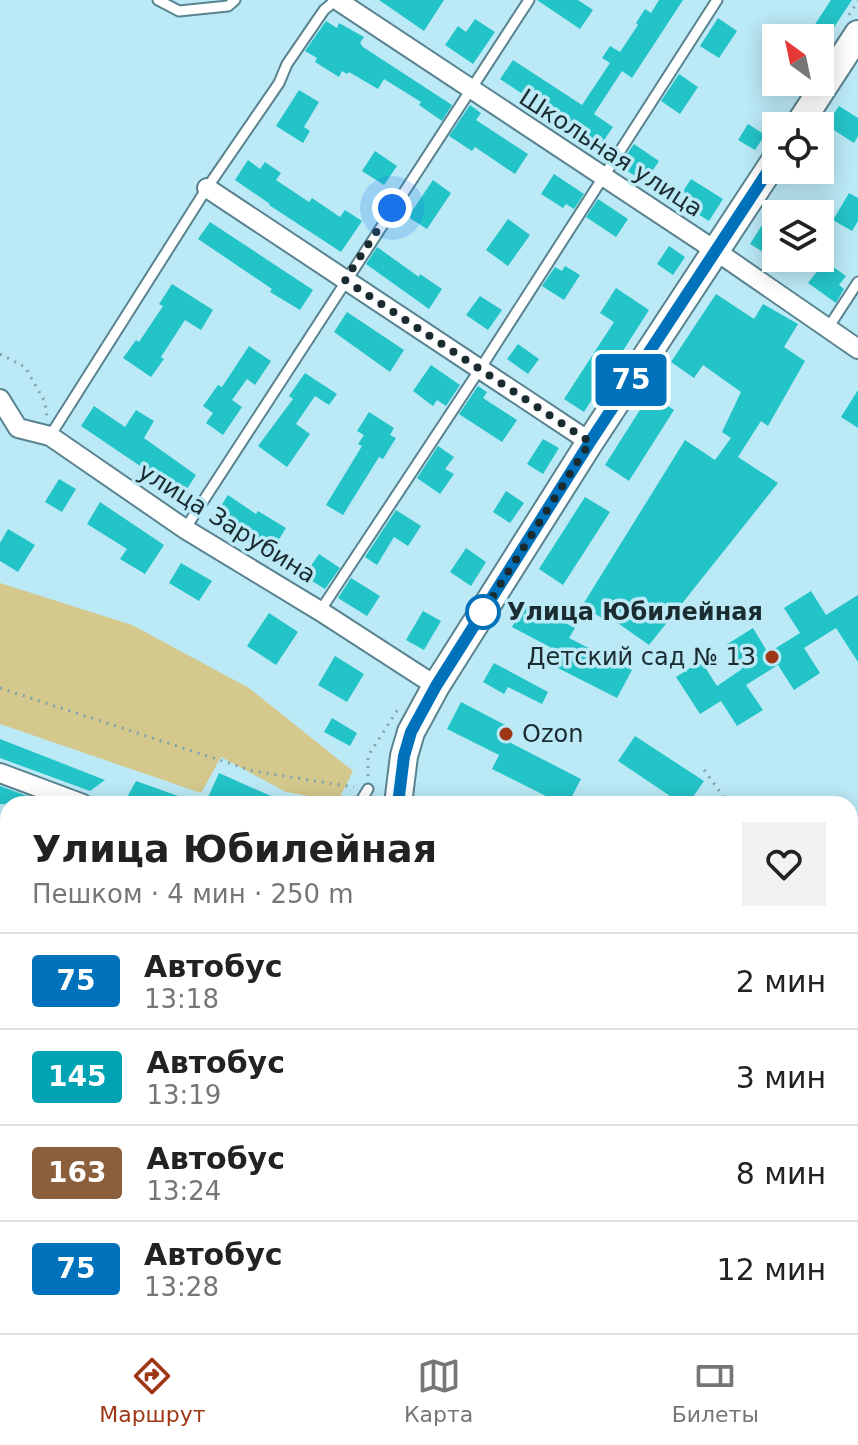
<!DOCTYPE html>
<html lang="ru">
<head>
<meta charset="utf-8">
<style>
  :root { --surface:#fff; --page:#f2f2f2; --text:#222; --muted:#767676; --line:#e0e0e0; --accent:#9e3716 }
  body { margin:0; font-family:"DejaVu Sans",sans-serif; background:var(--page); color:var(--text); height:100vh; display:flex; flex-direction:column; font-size:30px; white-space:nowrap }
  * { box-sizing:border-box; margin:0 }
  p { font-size:26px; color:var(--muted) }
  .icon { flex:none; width:44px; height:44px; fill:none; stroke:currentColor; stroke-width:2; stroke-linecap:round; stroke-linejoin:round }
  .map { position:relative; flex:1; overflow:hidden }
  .drawer { position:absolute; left:0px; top:796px; width:858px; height:538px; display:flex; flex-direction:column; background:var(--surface); border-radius:24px 24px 0 0; box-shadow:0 4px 20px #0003 }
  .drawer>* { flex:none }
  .badge { padding:0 16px; border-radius:6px; font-size:28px; line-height:52px }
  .needle { width:52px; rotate:327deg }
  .controls { position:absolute; left:762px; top:24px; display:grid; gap:16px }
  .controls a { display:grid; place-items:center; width:72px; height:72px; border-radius:0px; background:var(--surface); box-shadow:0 4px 20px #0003; font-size:40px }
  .you { position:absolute; width:40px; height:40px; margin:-20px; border:6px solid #fff; border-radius:50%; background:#1a73e8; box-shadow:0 0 0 12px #1a73e833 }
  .map>.badge { position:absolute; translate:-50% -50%; box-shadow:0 0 0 4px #fff }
  .round { display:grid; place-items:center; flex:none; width:84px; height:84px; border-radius:0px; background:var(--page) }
  .overview { display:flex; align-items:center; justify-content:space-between; height:136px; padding:0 32px }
  h1 { font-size:38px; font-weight:700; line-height:60px }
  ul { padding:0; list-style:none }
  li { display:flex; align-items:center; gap:24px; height:96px; padding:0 32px; border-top:2px solid var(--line) }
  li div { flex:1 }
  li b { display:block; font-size:30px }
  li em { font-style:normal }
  li .badge { min-width:88px; font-weight:700; text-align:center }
  .dock { display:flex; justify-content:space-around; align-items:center; height:112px; border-top:2px solid var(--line); background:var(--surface); font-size:22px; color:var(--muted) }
  .dock a { display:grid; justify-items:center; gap:4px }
  .dock .on { color:var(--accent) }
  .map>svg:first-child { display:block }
  .green { fill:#d5c88c }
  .building { fill:#23c4c8 }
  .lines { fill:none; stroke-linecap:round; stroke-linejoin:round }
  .service-casing { stroke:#58838f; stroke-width:13 }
  .minor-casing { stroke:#58838f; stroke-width:22 }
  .tertiary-casing { stroke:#58838f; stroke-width:26 }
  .secondary-casing { stroke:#58838f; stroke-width:30 }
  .path { stroke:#80a3ad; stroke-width:3; stroke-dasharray:2 6; stroke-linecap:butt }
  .service { stroke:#fff; stroke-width:9 }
  .minor { stroke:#fff; stroke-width:18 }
  .tertiary { stroke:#fff; stroke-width:22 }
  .secondary { stroke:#fff; stroke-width:26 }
  .line-casing { stroke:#fff; stroke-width:18 }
  .line { stroke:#0072bc; stroke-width:12 }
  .walk { stroke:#1b2c31; stroke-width:8; stroke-dasharray:0 14.4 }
  .stop-dot { fill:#fff; stroke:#0072bc; stroke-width:4 }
  .poi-dot { fill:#9e3716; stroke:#bbe9f6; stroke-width:3 }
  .labels { text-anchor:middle; stroke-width:7; stroke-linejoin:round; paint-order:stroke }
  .street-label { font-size:24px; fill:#1b2c31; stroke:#bbe9f6 }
  .stop-label { font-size:24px; font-weight:bold; fill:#1b2c31; stroke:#bbe9f6; text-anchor:start }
  .poi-label { font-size:24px; fill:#1b2c31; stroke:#bbe9f6; text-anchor:end }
</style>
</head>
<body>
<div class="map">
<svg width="858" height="1333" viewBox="0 0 858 1333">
  <rect width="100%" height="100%" fill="#bbe9f6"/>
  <path class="green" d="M0 583 132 625 249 688 353 771 338 801 286 792 221 757 201 793 0 724Z
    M850 1178 858 1182V1333H759L762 1326H850Z
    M453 1326H757L753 1333H450Z"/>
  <path class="building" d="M379 0H444L424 31Z
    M537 0H578L593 10 580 29Z
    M659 0H683L632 78 622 71 594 114 613 127 600 146 500 79 513 60 582 105 610 63 602 58 610 46 620 52 638 25 636 23 645 9 651 13Z
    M831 0H852L827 38H806Z
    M718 18 737 31 719 58 700 46Z
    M475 19 495 32 473 64 445 45 458 26 466 32Z
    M326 21 337 28 339 23 364 37 360 43 363 47 452 105 442 121 419 105 421 102 384 79 378 89 349 72 347 74 342 71 339 77 315 62 317 58 305 51Z
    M679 74 698 87 680 114 661 101Z
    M299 90 319 102 304 127 310 131 303 143 276 126Z
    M470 105 481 113 476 120 528 154 515 174 475 147 472 151 449 136Z
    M839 106 858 118V136L854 143 826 125Z
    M748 124 765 135 755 150 738 140Z
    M634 144 659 161 645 182 619 166Z
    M375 151 397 166 384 185 362 171Z
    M248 160 260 169 265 162 281 173 276 180 309 202 312 198 340 217 345 210 362 221 341 252 269 205 270 204 235 180Z
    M554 174 584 194 574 209 566 204 563 208 541 194Z
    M691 179 723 199 709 221 677 201Z
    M433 180 451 193 427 229 408 217Z
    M849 193 858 198V221L852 231 833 220Z
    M598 199 628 219 616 237 586 217Z
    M776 203V260L750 244Z
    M508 219 530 235 508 266 486 250Z
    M210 222 313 290 300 310 270 292 272 289 198 239Z
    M669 246 685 257 673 275 657 264Z
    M377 247 419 277 420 274 442 289 429 309 366 264Z
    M825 261 846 276 839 285 844 289 836 303 808 283Z
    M565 266 580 275 564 300 542 286 555 267 562 271Z
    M172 284 213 310 201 330 185 320 161 357 164 359 151 377 123 358 136 340 139 342 163 306 159 304Z
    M616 288 649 310 584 412 564 399 614 322 600 313Z
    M716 294 754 319 763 304 798 324 784 347 805 361 768 426 761 421 738 457 778 483 649 645 605 614 602 618 582 606 685 440 715 460 731 438 722 432 741 392 703 365 694 378 671 362Z
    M480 296 502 310 488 330 466 315Z
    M347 312 404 350 390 372 334 332Z
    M518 344 539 359 528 374 507 359Z
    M249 346 271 361 255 385 247 379 232 400 242 407 223 435 206 423 213 413 203 406 218 385 222 387Z
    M431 365 460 385 446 406 437 400 433 406 413 391Z
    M305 373 337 394 329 405 315 396 296 424 310 434 287 467 258 446 293 399 289 396Z
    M478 386 487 392 483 398 517 420 502 442 459 414Z
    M858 390V428L841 417Z
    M650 394 674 410 629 481 605 465Z
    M94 406 125 427 136 410 154 421 144 438 196 475 183 495 81 426Z
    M369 412 394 428 390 435 396 438 383 459 379 457 343 515 326 505 362 446 358 444 364 435 357 431Z
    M543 439 559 448 543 474 527 464Z
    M438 446 454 457 445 469 454 474 440 494 417 478Z
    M59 479 76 489 62 512 45 502Z
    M506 491 524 503 510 523 493 512Z
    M228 495 256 514 258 511 286 528 270 554 215 515Z
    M585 497 610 512 563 585 539 569Z
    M100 502 164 545 145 574 120 559 127 549 87 524Z
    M396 510 421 526 408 546 394 537 377 565 365 557Z
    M8 529 35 545 18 572 0 561V543Z
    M466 548 486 562 471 586 450 572Z
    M319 554 340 568 325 589 304 576Z
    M181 563 212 581 199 601 169 583Z
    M351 578 380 596 367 616 338 598Z
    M811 591 826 615 858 595V662L836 628 804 648 820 673 794 690 778 665 746 685 763 710 737 726 721 701 700 714 676 677 701 661 717 686 742 669 726 645 753 628 768 653 800 633 784 608Z
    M525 602 575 628 569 638 632 670 617 698 554 666 561 653 512 627Z
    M423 611 441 621 424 650 406 640Z
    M269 613 298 632 276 665 247 646Z
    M335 656 364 674 347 702 318 685Z
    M494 663 548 692 542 704 508 687 504 694 483 682Z
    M461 702 513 729 507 741 581 779 568 804H562L492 769 499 755 447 729Z
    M332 718 357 733 350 746 324 732Z
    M635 736 704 781 688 804H682L618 761Z
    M0 739 105 780 90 791 0 758Z
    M219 773 289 804H205Z
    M136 781 195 802V804H136L126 799Z
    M0 786 49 804H0Z"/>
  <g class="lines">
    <defs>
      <path id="service" d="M158 0 179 11 228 6 235 0
        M828 328 858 282
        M50 436 207 188 279 83 287 64 324 10 336 0
        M185 529 529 0
        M320 611 480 369 717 0
        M359 804 368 789
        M0 914 8 912
        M0 950H8"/>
      <path id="minor" d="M337 0 716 251 858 349
        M207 188 590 442
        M0 399 18 428 50 436 185 529 320 611 436 686
        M0 773 83 804
        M144 1333V1326"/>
      <path id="tertiary" d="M388 1333 389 1326"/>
      <path id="secondary" d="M798 126 858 34
        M398 804 404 756 411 732 436 686 590 442 776 159
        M0 991H8
        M850 1155 858 1159"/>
    </defs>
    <use href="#service" class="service-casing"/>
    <use href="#minor" class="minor-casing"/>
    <use href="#tertiary" class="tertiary-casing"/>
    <use href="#secondary" class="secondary-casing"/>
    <path class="path" d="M849 15 858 1
      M769 139 776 127
      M0 354 25 367 45 402 47 417
      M0 688 253 771 354 787
      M704 770 729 804
      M368 776V756L398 709
      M0 1045 8 1046
      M413 1326V1333
      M349 1333 350 1326"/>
    <use href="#service" class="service"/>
    <use href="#minor" class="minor"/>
    <use href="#tertiary" class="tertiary"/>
    <use href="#secondary" class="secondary"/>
  </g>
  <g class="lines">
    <defs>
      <path id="line" d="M398 804 404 756 411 732 436 686 590 442 776 159"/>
    </defs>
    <use href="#line" class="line-casing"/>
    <use href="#line" class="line"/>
    <path class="walk" d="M392 208 345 280 590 442 478 620 483 612"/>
  </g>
  <circle class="stop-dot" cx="483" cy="612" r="16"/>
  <g class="poi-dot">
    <circle cx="772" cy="657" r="8"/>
    <circle cx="506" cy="734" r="8"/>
  </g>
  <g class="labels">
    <g class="street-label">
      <text transform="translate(611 153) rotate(33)" y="8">Школьная улица</text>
      <text transform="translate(227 523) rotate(32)" y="8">улица Зарубина</text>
    </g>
    <g class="stop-label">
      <text x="507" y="620">Улица Юбилейная</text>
    </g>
    <g class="poi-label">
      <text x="756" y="665">Детский сад № 13</text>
      <text x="522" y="742" text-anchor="start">Ozon</text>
    </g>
  </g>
</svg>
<div class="controls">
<a><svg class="needle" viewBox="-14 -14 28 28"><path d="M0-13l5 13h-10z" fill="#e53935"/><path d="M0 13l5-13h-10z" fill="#767676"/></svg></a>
<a><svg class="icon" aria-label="locate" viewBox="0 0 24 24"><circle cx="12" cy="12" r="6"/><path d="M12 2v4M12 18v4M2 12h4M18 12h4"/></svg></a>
<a><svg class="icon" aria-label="layers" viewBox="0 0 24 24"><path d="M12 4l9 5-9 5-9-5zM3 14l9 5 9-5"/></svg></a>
</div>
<div class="you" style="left:392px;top:208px"></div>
<b class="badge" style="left:631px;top:380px;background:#0072bc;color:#fff">75</b>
<section class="drawer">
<div class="overview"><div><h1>Улица Юбилейная</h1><p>Пешком · 4 мин · 250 m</p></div><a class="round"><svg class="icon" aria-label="heart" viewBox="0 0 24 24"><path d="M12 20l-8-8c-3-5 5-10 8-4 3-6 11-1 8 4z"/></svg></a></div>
<ul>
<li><span class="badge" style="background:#0072bc;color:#fff">75</span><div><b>Автобус</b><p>13:18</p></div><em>2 мин</em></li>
<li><span class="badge" style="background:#00a3b4;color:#fff">145</span><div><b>Автобус</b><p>13:19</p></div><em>3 мин</em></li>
<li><span class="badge" style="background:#8b5e3c;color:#fff">163</span><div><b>Автобус</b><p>13:24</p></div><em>8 мин</em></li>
<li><span class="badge" style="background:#0072bc;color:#fff">75</span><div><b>Автобус</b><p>13:28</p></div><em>12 мин</em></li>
</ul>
</section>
</div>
<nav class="dock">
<a class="on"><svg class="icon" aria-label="directions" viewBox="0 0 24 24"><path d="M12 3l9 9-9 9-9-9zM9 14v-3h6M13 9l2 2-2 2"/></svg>Маршрут</a>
<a><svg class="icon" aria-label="map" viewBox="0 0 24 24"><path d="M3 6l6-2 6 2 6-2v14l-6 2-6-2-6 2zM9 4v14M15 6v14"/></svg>Карта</a>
<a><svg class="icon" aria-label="tickets" viewBox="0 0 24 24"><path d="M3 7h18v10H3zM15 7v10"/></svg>Билеты</a>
</nav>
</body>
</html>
